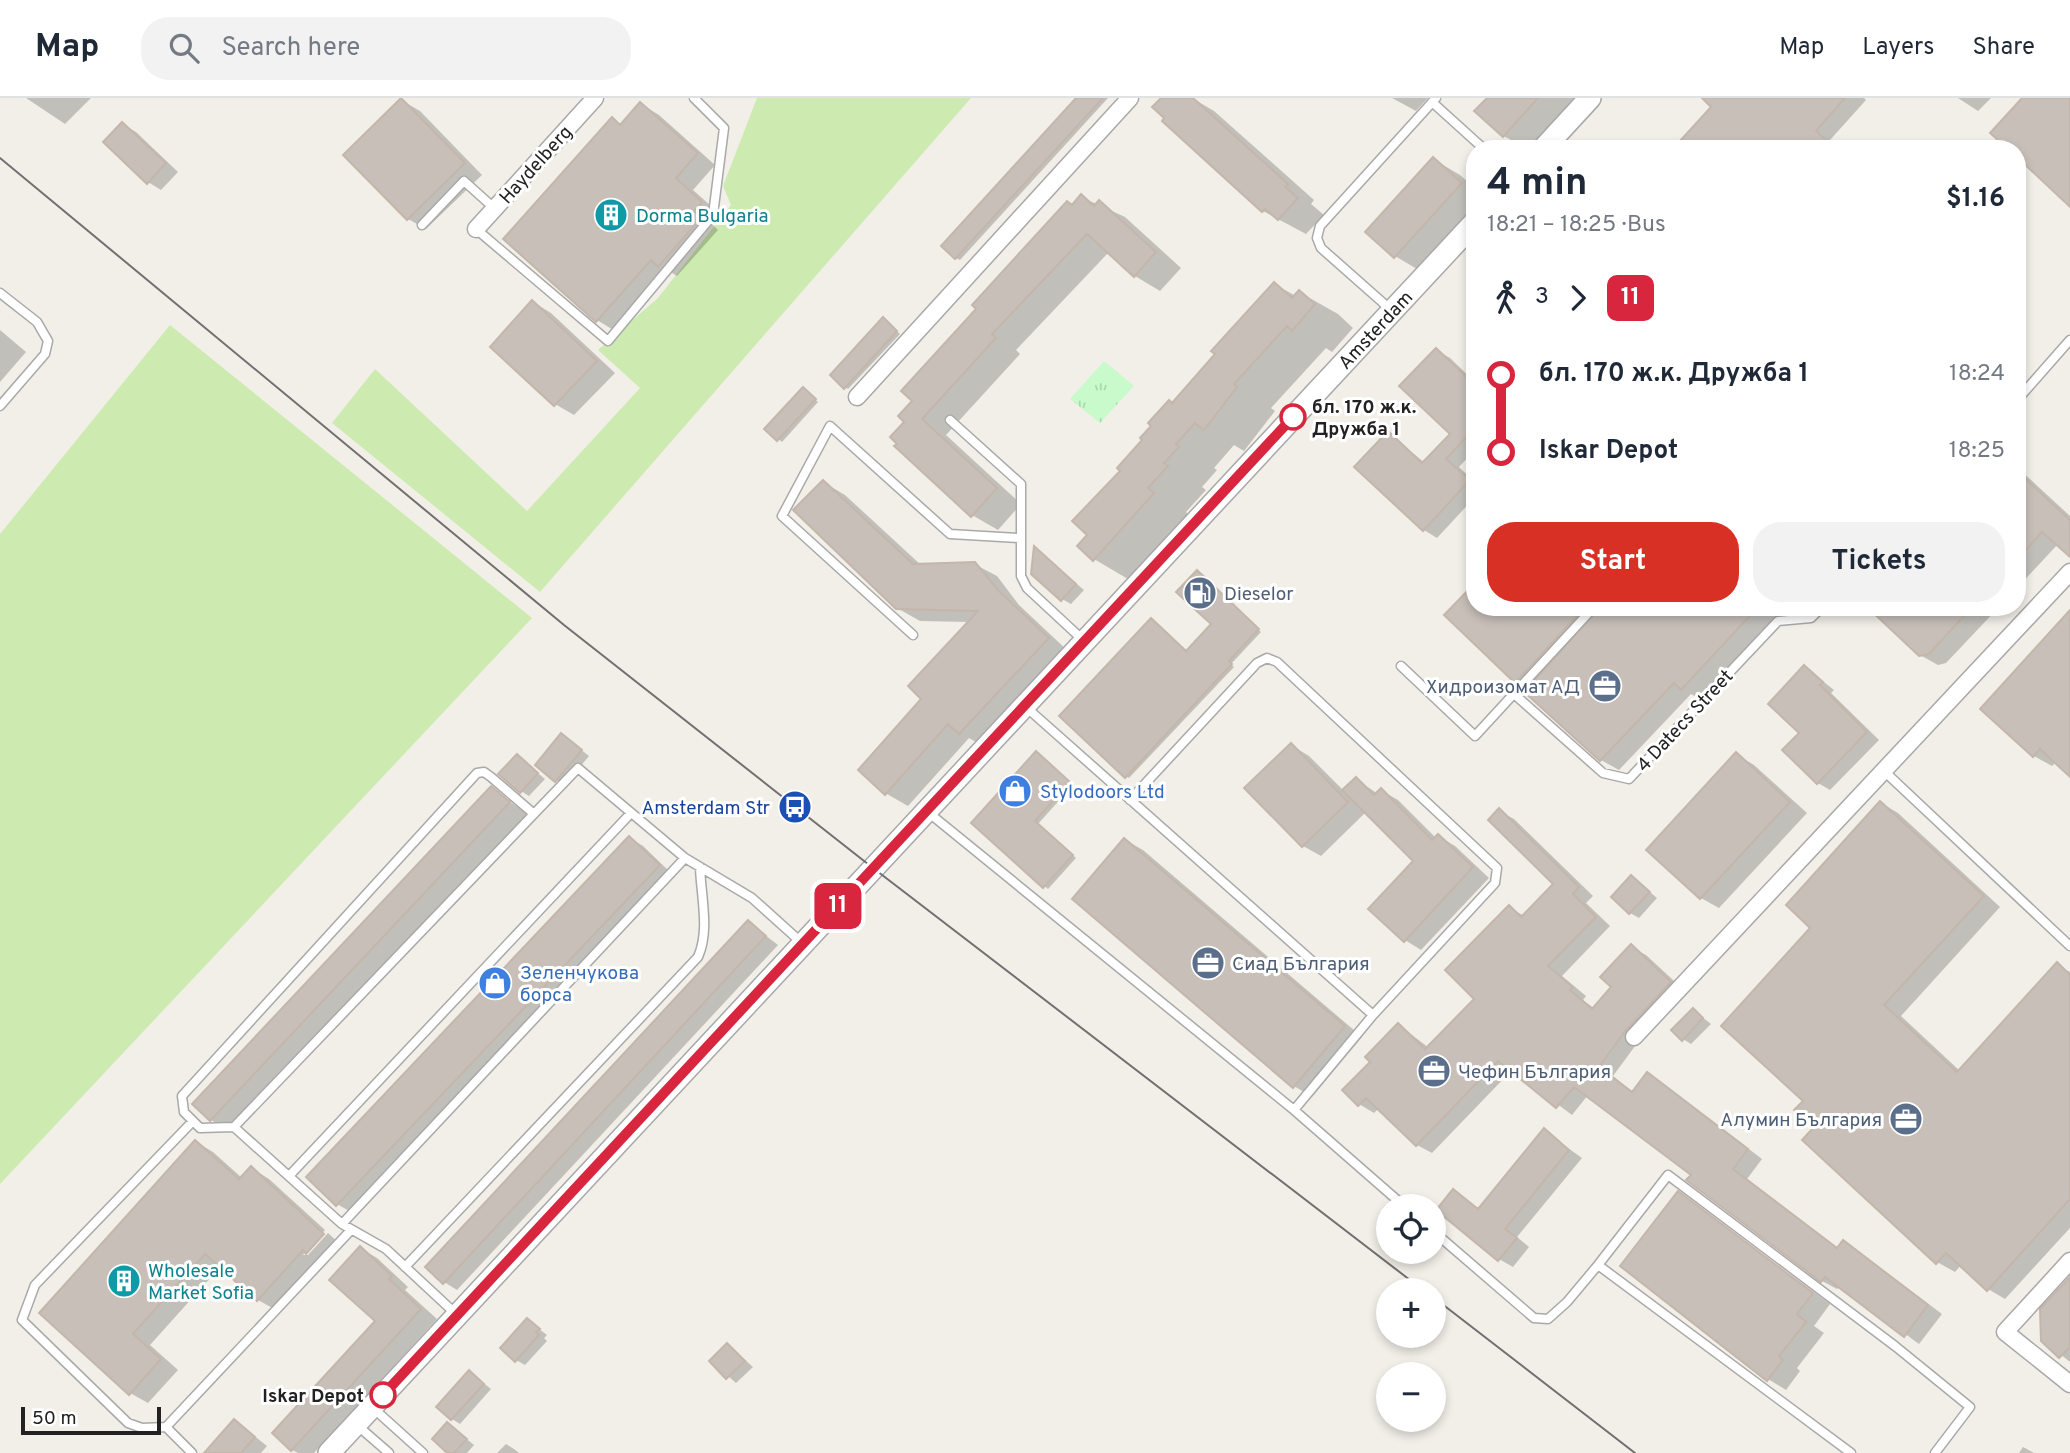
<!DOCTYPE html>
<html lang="en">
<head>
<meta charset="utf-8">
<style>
  :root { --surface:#fff; --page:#f2f2f3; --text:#1f2937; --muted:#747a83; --line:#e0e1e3; --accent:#d93025 }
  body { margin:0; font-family:Overpass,sans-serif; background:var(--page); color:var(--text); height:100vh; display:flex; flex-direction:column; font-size:26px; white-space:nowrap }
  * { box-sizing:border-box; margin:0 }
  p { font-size:23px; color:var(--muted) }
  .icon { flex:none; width:38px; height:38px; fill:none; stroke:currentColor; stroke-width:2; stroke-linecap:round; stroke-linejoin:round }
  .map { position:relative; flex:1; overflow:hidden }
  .details { position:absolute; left:1466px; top:42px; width:560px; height:476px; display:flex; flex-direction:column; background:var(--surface); border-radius:28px; box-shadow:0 4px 10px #0003 }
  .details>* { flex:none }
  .badge { padding:0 14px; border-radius:10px; font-size:24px; line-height:46px }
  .tools { position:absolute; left:1376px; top:1096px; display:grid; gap:14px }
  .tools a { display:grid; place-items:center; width:70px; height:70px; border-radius:50%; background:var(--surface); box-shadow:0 4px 10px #0003; font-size:35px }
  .scale { position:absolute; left:21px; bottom:18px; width:140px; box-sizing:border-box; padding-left:7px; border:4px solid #222; border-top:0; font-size:19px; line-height:24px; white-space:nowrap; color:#222; -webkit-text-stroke:5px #fff; paint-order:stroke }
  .map>.badge { position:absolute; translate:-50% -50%; box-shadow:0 0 0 4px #fff }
  .legs { display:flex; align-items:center; gap:10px; height:77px; padding:0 21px; font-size:23px }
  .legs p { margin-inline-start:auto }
  .head { display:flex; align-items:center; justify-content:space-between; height:119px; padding:0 21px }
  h1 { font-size:38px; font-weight:700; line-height:52px }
  .action { display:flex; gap:14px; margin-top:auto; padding:14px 21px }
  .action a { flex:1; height:80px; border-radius:28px; background:var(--accent); color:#fff; font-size:28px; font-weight:700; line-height:80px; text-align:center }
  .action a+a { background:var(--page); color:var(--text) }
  ul { padding:0 21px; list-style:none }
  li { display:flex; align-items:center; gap:24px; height:77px; font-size:26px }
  li i { display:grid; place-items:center; width:10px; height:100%; margin:0 9px; background:currentColor }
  li i::after { content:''; width:18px; height:18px; margin:-9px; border:5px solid; border-radius:50%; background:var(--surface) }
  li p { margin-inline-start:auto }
  li:first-child i { background:linear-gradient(#0000 50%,currentColor 0) }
  li:last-child i { background:linear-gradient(currentColor 50%,#0000 0) }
  header { display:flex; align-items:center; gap:42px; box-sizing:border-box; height:98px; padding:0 35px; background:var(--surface); border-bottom:2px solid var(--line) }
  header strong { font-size:33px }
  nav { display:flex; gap:38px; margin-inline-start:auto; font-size:24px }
  .search { width:490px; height:63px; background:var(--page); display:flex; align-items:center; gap:18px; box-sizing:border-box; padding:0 24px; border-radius:28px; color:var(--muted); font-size:26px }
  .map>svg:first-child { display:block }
  .grass { fill:#cdebb0 }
  .park { fill:url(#park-tufts) }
  .shadow { fill:#0003 }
  .building { fill:#c7bfb8; stroke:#c4b6ab; stroke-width:2 }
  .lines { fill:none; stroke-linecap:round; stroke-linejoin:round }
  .service-casing { stroke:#a9a9a9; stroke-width:11 }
  .minor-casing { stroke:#a9a9a9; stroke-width:19 }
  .tertiary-casing { stroke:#a9a9a9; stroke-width:24 }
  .service { stroke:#fff; stroke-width:8 }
  .minor { stroke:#fff; stroke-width:16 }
  .tertiary { stroke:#fff; stroke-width:21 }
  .tram { stroke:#707070; stroke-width:2 }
  .line-1-casing { stroke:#fff; stroke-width:16 }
  .line-1 { stroke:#d7263d; stroke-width:10 }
  .stop-1-dot { fill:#fff; stroke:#d7263d; stroke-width:3.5 }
  .labels { text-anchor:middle; stroke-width:6; stroke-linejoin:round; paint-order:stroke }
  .street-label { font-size:19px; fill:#222; stroke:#fff }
  .culture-label { font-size:19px; fill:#0d838f; stroke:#fff; text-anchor:start }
  .stop-label { font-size:19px; font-weight:bold; fill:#222; stroke:#fff; text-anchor:start }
  .service-label { font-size:19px; fill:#4e5e75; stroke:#fff; text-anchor:start }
  .shop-label { font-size:19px; fill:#366cbe; stroke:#fff; text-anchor:start }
  .transit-label { font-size:19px; fill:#164399; stroke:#fff; text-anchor:end }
</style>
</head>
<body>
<header>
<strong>Map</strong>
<div class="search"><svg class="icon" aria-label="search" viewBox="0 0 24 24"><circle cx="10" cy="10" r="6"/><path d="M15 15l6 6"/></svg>Search here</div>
<nav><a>Map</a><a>Layers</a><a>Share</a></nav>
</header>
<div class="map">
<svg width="2070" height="1355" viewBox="0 0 2070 1355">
  <defs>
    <pattern id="park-tufts" width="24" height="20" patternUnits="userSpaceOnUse" patternTransform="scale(1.75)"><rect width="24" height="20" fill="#c8facc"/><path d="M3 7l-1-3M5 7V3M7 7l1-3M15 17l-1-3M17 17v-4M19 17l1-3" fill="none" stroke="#acd6af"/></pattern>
  </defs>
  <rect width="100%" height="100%" fill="#f2efe9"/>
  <path class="grass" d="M757 0H971L540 494 332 325 375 271 527 413 640 290 598 252 658 200 731 107 723 88Z
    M170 227 532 520 0 1086V436Z"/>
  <path class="park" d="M1104 263 1134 288 1100 325 1070 301Z"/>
  <path class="shadow" d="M26 0H91L65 26Z
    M1079 0H1108L960 162 956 160Z
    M1163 0H1192L1214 13 1314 102 1311 106 1324 117 1306 136 1263 113 1164 23 1167 20Z
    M1392 0H1428L1416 13Z
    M1489 0H1579L1534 51H1526L1504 38Z
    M1704 0H1864L1866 2 1830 42 1839 51H1691L1714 8Z
    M1958 0H1991L1978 13Z
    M401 2 420 13 482 77 426 131 408 121Z
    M641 6 659 17 715 67 693 92 719 115 711 125 718 132 677 178 669 173 615 233 597 222 612 21 622 27Z
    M122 26 136 34 178 74 161 92 148 84Z
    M1433 61 1460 77 1475 90V115L1422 174 1395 158Z
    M1081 99 1125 119 1181 170 1160 193 1135 178 1109 154 1016 252 1020 256 946 337 1021 406 998 432 972 417 897 348Z
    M1274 186 1296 198 1299 194 1338 216 1353 230 1332 254 1326 250 1271 310 1275 313 1244 353 1234 347 1214 370 1217 372 1202 389 1206 392 1186 414 1191 419 1133 484 1094 461 1089 437 1123 373 1173 306Z
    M533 204 551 215 615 275 574 317 555 306Z
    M887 224 900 236 848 291 845 289Z
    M0 232 26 254 0 284Z
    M1436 252 1450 260 1475 284V352L1459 369 1475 384V399L1437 440 1424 432 1357 369 1388 335 1425 365 1452 336Z
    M807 294 818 304 782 344 767 331Z
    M2018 370 2070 418V456L2058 446 2018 489Z
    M823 384 845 397 921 467 974 466 997 478 1019 507 1069 554 981 647 969 640 908 708 887 696 860 672 924 601 970 524 920 523 897 510Z
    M1036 451 1084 492 1071 506 1062 501Z
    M1198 474 1261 534 1231 566 1234 569 1129 680 1126 678 1187 555 1214 526Z
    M1475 487V509H1786L1700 601 1691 596 1619 672 1601 662 1447 517Z
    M1873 509H1999L1946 565 1938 567 1920 557Z
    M2070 514V676L2056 664 2052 668 2034 658Z
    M1805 569 1834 592 1831 595 1879 642 1830 692 1818 685 1802 635Z
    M562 637 589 658 565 687 556 682Z
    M1291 647 1309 658 1344 693 1356 681 1378 696 1382 693 1398 702 1436 740 1438 738 1455 748 1489 780 1421 852 1405 842 1415 763 1366 714 1321 758 1303 748Z
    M1736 656 1754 667 1807 715 1719 810 1701 800 1649 752Z
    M1040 657 1073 687 1038 726 1076 760 1048 791 973 725Z
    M517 658 545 681 529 698 521 693Z
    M491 690 527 716 229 1032 211 1022Z
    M1881 705 1898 715 2000 809 1901 918 1960 973 2057 867 2070 874V1130L2005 1201 1988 1191 1961 1167 1955 1174 1937 1164 1816 1030 1805 1003 1813 829Z
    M1499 713 1514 721 1593 798 1586 805 1610 828 1562 878 1586 898 1583 902 1595 911 1614 889 1631 849 1646 857 1685 893 1641 940 1613 978 1633 994 1647 976 1662 985 1762 1061 1747 1081 1839 1151 1843 1144 1858 1153 1942 1216 1919 1246 1840 1188 1837 1191 1822 1183 1689 1082 1693 1076 1588 997 1572 1017 1512 972 1432 1055 1417 1047 1379 1010 1374 1015 1359 1006 1372 963 1399 927 1429 950 1477 901 1509 809 1524 818 1555 786Z
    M630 740 643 748 672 776 351 1114 337 1106Z
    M1125 742 1143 752 1362 939 1312 999 1294 988Z
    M1632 779 1657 800 1639 820 1630 815Z
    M748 824 778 847 457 1192 444 1184Z
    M1693 912 1711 926 1691 946 1683 941Z
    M1544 1033 1582 1060 1517 1139 1529 1149 1513 1169 1499 1161 1453 1093 1480 1112Z
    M196 1044 213 1054 242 1080 251 1070 269 1081 325 1132 303 1157H308L328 1135 341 1147 276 1212 258 1202 221 1168 150 1247 178 1272 148 1305 130 1295 42 1215Z
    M1679 1095 1830 1206 1814 1228 1824 1235 1797 1270 1800 1273 1786 1292 1768 1281Z
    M360 1150 377 1160 408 1189 405 1192 437 1221 314 1355H298L292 1352 377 1223Z
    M2070 1180V1264L2043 1242Z
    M527 1222 547 1237 544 1240 547 1243 525 1267 516 1262Z
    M728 1247 753 1269 736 1285 711 1263Z
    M469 1274 491 1291 460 1326 452 1321Z
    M235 1323 267 1348 261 1355H206Z
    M448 1326 474 1347 467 1355H450Z
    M506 1346 514 1351 519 1355H497Z
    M2023 1349 2034 1355H2019Z"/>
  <path class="building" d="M401 0 465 65 407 122 343 57Z
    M1076 0H1103L955 161 941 148Z
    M1161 0H1193L1288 86 1285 89 1298 100 1278 122 1265 111 1262 114 1162 23 1164 20 1152 9Z
    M1487 0H1538L1503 39 1474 13Z
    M1702 0H1845L1816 33 1835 51H1689L1680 43 1711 9Z
    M2022 0H2070V109L2018 60V51H2008L1990 35Z
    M640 4 698 55 676 80 702 104 694 113 701 120 658 169 651 162 596 224 503 141 612 19 620 27Z
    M122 24 166 65 147 86 103 44Z
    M1433 59 1462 85 1394 160 1365 134Z
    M1081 96 1094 108 1099 102 1156 154 1134 179 1087 136 992 236 996 240 922 321 997 390 971 419 894 348 897 346 890 339 904 324 898 318 912 303 901 293 976 211 972 207 1067 103 1072 107Z
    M1274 184 1292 200 1299 192 1315 206 1292 233 1287 228 1234 286 1237 289 1204 332 1195 325 1176 346 1179 349 1164 365 1168 368 1148 390 1154 395 1093 463 1077 448 1087 437 1072 423 1120 373 1117 370 1142 342 1140 340 1151 328 1148 325 1169 302 1172 305 1215 256 1211 253Z
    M532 202 597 263 554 308 490 249Z
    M883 219 897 233 844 291 830 277Z
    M1436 250 1475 287V330L1446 361 1470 382 1423 433 1354 369 1388 333 1422 365 1450 336 1399 288Z
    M803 289 816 301 777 343 764 331Z
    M2018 374 2070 422V459L2042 434 2018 461Z
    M823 382 913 466 975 464 998 492 1049 540 959 636 948 626 885 697 858 672 921 601 908 588 978 513 896 511 793 412Z
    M1034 448 1076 486 1061 503 1031 476Z
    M1197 472 1259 531 1229 563 1232 566 1125 680 1059 618 1151 520 1186 553 1211 526 1176 494Z
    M1475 485V509H1585L1515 585 1444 517Z
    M1600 509H1758L1681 592 1674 585 1600 663 1524 594Z
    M1867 509H1972L1929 556 1919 558Z
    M2070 512V679L2040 651 2033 659 1980 611Z
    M1804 567 1823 584 1820 587 1867 634 1817 686 1782 652 1799 635 1768 606Z
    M561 635 582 652 555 684 535 667Z
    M1291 645 1348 704 1302 749 1244 690Z
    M1036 653 1070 684 1035 723 1073 757 1043 790 971 725Z
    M1736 654 1790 704 1700 801 1646 752Z
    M517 656 538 675 520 695 498 676Z
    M1356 679 1374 697 1381 690 1432 742 1438 736 1473 769 1404 844 1368 811 1413 763 1342 692Z
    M491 688 510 704 210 1023 192 1006Z
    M1880 703 1984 798 1884 907 1957 974 2057 864 2070 877V1101L1987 1193 1946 1155 1936 1166 1802 1042 1813 1030 1794 1012 1803 1003 1721 928 1810 830 1786 807Z
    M1499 710 1579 789 1573 796 1596 819 1548 868 1573 889 1570 892 1592 911 1611 889 1600 879 1631 846 1671 884 1626 932 1599 969 1632 994 1647 974 1748 1051 1733 1071 1837 1150 1843 1142 1928 1207 1904 1239 1825 1179 1821 1184 1686 1082 1691 1077 1574 989 1556 1010 1498 963 1416 1048 1366 1000 1358 1008 1342 992 1370 964 1365 959 1398 925 1425 951 1474 901 1445 872 1509 807 1521 819 1553 786 1488 722Z
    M629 738 660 767 336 1108 306 1079Z
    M1124 740 1345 928 1293 990 1072 801Z
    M1631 777 1650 794 1629 816 1611 799Z
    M748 822 766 838 443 1186 425 1169Z
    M1693 910 1703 920 1682 943 1671 932Z
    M1544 1030 1569 1052 1505 1131 1517 1140 1498 1163 1436 1112 1453 1091 1478 1111Z
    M195 1042 239 1081 251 1068 324 1136 306 1156 303 1152 257 1203 205 1156 133 1236 161 1261 129 1297 39 1215Z
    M1678 1093 1813 1195 1797 1216 1806 1224 1779 1258 1783 1262 1767 1283 1620 1168Z
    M360 1148 392 1178 389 1181 421 1211 291 1353 272 1335 375 1223 329 1182Z
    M2070 1179V1249L2059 1260 2041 1243 2040 1211Z
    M527 1220 540 1231 536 1234 539 1237 515 1264 500 1250Z
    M727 1245 745 1263 726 1281 709 1263Z
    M469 1272 484 1286 451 1322 436 1309Z
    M234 1321 255 1339 241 1355H204Z
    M447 1324 467 1341 454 1355H447L432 1341Z"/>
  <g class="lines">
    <defs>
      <path id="service" d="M1432 4 1484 51
        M422 127 464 83 494 110
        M476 131 608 243 713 117 724 30 694 0
        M0 195 37 224 48 243 45 256 0 308
        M1390 211 1321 150 1317 140 1320 128 1436 0
        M2018 301 2070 242
        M950 322 1021 386V478L1027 490 1083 542
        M913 537 782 418 830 328 950 436 1020 440
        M1401 568 1475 638 1594 509
        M1514 596 1603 675 1629 681 1778 523 1811 520 1822 509
        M1027 610 1373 917 1294 1012
        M1884 673 2070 848
        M1130 702 1257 565 1267 560 1277 564 1497 770 1495 785 1373 917
        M929 715 1294 1012 1404 1108
        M234 1029 200 1030 184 1014 182 998 477 675 484 674 491 679 534 716
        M289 1078 631 715
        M342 1126 685 760
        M1433 1133 1534 1220 1548 1221 1567 1204 1598 1167 1851 1355
        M1598 1167 1668 1077 1895 1248 1970 1309 1935 1355
        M405 1169 698 859C710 832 701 799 700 769
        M457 1217 386 1151 342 1126 234 1029 578 670 685 760 752 800 802 845
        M373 1310 423 1355
        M358 1328 389 1355
        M166 1329 351 1132
        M192 1355 166 1329 142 1330 128 1325 22 1222 35 1187 193 1023"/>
      <path id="minor" d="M476 131 595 0
        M857 299 1130 0
        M1634 939 2070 474
        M2070 1163 2005 1234 2070 1286"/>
      <g id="tertiary">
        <path d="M1543 51 1590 0"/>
        <path id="s1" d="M329 1355 1475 124"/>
      </g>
    </defs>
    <use href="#service" class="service-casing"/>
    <use href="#minor" class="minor-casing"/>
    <use href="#tertiary" class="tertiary-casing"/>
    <use href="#service" class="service"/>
    <use href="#minor" class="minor"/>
    <use href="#tertiary" class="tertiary"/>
    <path class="tram" d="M0 60 564 527 873 770 1423 1192
      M1433 1199 1635 1355"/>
  </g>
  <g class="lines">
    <defs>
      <path id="line-1" d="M383 1297 1293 319"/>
    </defs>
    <use href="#line-1" class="line-1-casing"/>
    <use href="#line-1" class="line-1"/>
  </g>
  <defs>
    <symbol id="building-disc" viewBox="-11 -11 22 22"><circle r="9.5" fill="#0f9aa8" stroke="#fff"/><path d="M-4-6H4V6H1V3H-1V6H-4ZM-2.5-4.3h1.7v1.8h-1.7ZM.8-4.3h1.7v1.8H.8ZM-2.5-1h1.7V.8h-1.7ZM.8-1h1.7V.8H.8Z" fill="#fff"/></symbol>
    <symbol id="fuel-disc" viewBox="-11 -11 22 22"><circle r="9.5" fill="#5c6f8a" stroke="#fff"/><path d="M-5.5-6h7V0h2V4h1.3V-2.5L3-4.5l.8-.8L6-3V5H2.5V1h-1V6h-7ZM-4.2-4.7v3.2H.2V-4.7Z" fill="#fff"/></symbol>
    <symbol id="office-disc" viewBox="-11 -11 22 22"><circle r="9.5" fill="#5c6f8a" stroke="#fff"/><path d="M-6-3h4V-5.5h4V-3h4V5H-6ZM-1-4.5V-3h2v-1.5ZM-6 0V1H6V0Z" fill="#fff"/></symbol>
    <symbol id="shop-disc" viewBox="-11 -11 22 22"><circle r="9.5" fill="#3f7fe0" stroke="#fff"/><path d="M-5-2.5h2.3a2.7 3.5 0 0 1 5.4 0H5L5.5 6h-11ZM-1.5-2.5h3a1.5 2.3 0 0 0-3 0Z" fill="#fff"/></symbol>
    <symbol id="bus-disc" viewBox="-11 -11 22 22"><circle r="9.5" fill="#1a4fb4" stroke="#fff"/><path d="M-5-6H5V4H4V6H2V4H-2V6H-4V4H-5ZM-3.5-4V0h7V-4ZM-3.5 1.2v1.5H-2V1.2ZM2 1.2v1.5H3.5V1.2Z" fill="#fff"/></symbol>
  </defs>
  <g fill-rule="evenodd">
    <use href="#building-disc" x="592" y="98" width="38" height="38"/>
    <use href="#fuel-disc" x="1181" y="476" width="38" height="38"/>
    <use href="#office-disc" x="1586" y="569" width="38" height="38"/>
    <use href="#shop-disc" x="996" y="674" width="38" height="38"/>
    <use href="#bus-disc" x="776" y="690" width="38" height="38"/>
    <use href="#office-disc" x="1189" y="846" width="38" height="38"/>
    <use href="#shop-disc" x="476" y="866" width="38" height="38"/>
    <use href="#office-disc" x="1415" y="954" width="38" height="38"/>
    <use href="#office-disc" x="1887" y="1002" width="38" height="38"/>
    <use href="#building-disc" x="105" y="1164" width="38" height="38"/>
  </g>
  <g class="stop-1-dot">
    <circle cx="1293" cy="319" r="12"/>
    <circle cx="383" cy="1297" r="12"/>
  </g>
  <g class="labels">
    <g class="street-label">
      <text transform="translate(535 66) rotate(-48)" y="7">Haydelberg</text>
      <text dy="7" stroke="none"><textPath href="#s1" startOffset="1535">Amsterdam</textPath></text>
      <text transform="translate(1684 622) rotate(-47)" y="7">4 Datecs Street</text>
    </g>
    <g class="culture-label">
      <text x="636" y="124">Dorma Bulgaria</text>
      <text x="148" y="1179">Wholesale<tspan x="148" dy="22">Market Sofia</tspan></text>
    </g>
    <g class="stop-label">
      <text x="1312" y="315">бл. 170 ж.к.<tspan x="1312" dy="22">Дружба 1</tspan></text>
      <text x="364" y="1304" text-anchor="end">Iskar Depot</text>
    </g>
    <g class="service-label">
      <text x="1224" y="502">Dieselor</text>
      <text x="1580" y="595" text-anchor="end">Хидроизомат АД</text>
      <text x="1232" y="872">Сиад България</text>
      <text x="1458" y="980">Чефин България</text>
      <text x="1882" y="1028" text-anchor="end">Алумин България</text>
    </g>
    <g class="shop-label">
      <text x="1040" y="700">Stylodoors Ltd</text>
      <text x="520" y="881">Зеленчукова<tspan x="520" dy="22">борса</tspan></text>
    </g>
    <g class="transit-label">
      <text x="770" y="716">Amsterdam Str</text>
    </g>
  </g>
</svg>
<div class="tools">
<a><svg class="icon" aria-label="locate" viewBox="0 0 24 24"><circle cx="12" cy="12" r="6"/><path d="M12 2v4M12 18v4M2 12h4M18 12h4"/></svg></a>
<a>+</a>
<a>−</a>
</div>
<div class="scale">50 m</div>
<b class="badge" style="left:838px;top:808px;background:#d7263d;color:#fff">11</b>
<section class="details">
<div class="head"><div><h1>4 min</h1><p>18:21 – 18:25 · Bus</p></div><b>$1.16</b></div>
<div class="legs"><svg class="icon" aria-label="walk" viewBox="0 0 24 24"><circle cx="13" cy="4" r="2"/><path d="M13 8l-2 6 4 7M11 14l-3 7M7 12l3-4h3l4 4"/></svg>3<svg class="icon" aria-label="forward" viewBox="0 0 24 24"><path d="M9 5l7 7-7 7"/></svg><b class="badge" style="background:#d7263d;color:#fff">11</b></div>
<ul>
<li><i style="color:#d7263d"></i><b>бл. 170 ж.к. Дружба 1</b><p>18:24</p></li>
<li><i style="color:#d7263d"></i><b>Iskar Depot</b><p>18:25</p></li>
</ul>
<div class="action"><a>Start</a><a>Tickets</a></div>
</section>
</div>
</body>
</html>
